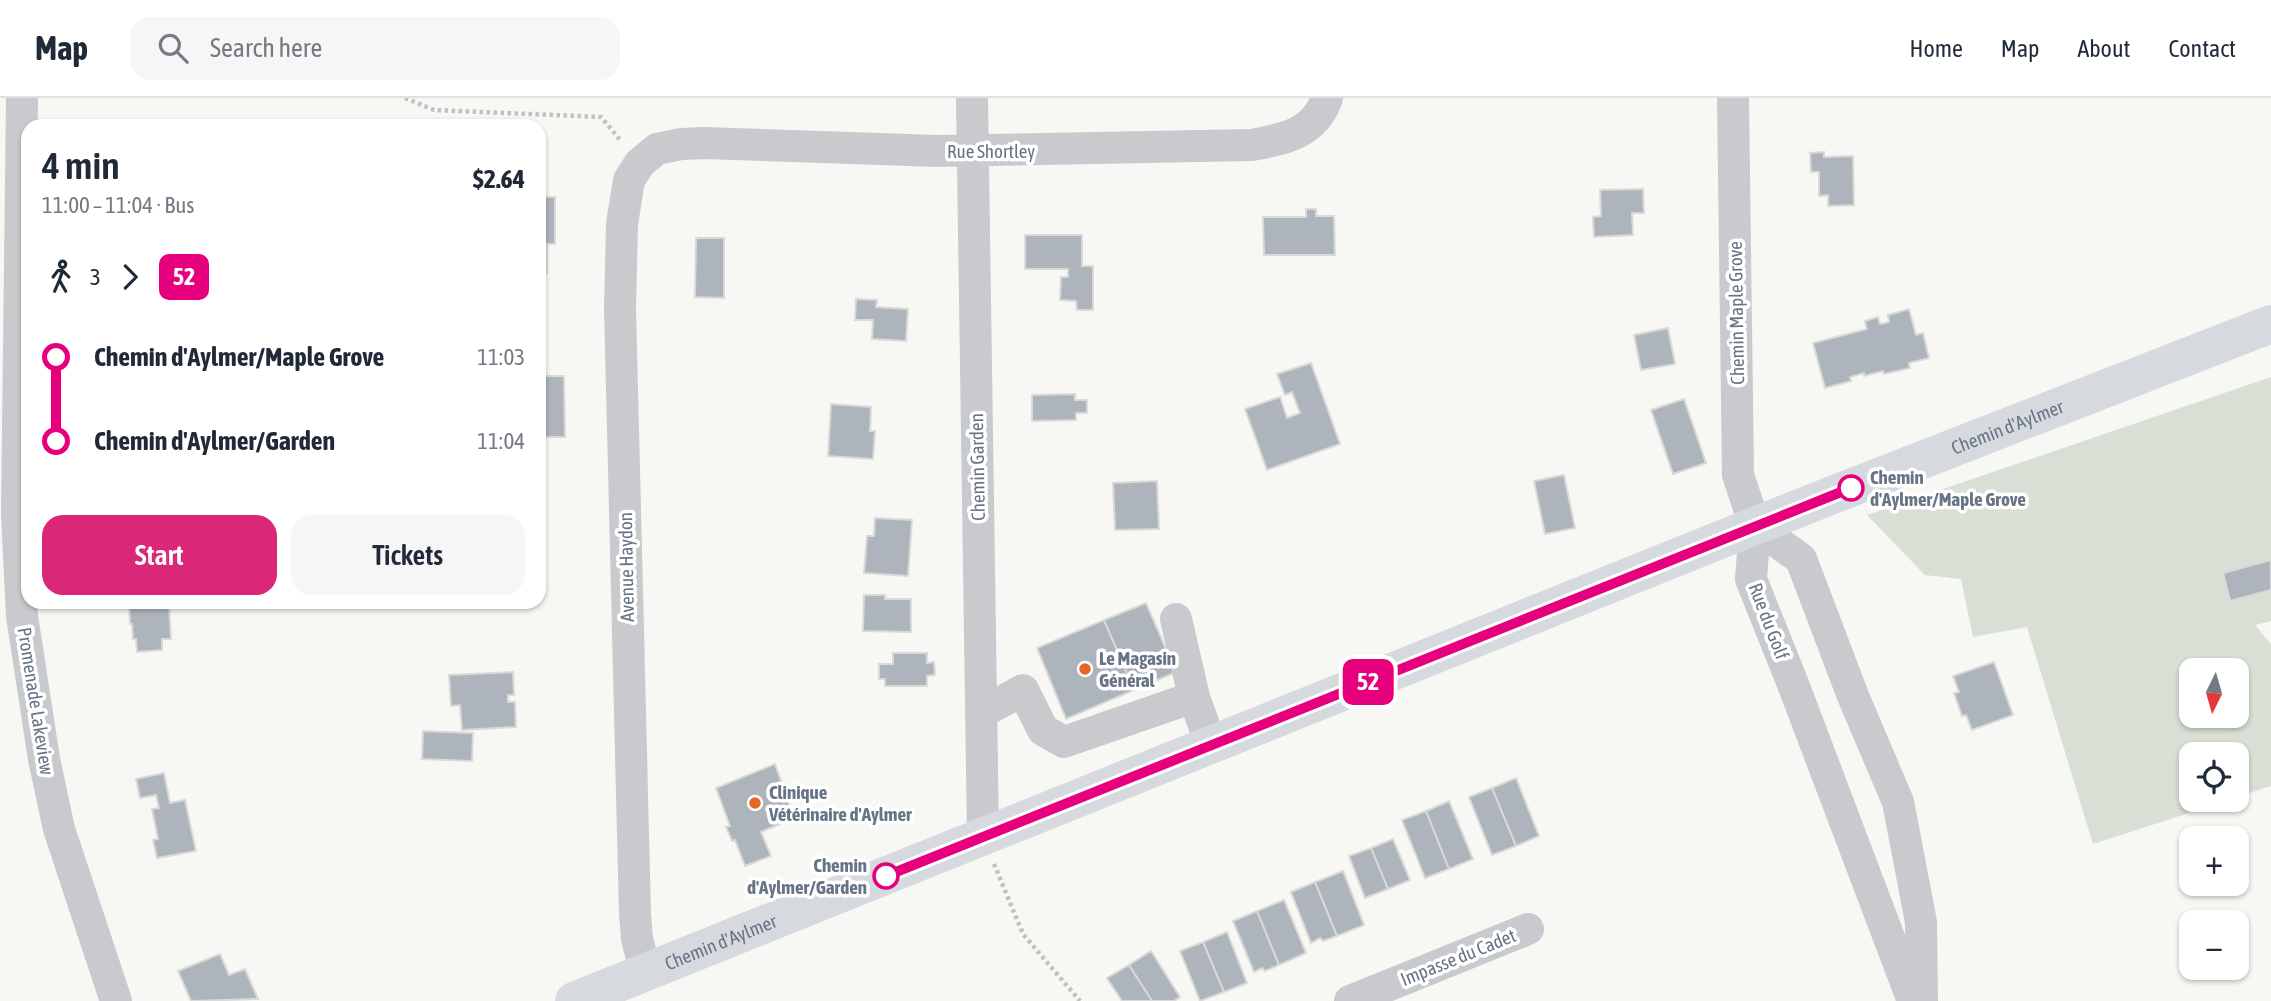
<!DOCTYPE html>
<html lang="en">
<head>
<meta charset="utf-8">
<style>
  :root { --surface:#fff; --page:#f6f6f7; --text:#1f2937; --muted:#747a83; --line:#e0e1e3; --accent:#db2777 }
  body { margin:0; font-family:"Asap Condensed",sans-serif; background:var(--page); color:var(--text); height:100vh; display:flex; flex-direction:column; font-size:26px; white-space:nowrap }
  * { box-sizing:border-box; margin:0 }
  p { font-size:23px; color:var(--muted) }
  .icon { flex:none; width:38px; height:38px; fill:none; stroke:currentColor; stroke-width:2; stroke-linecap:round; stroke-linejoin:round }
  .map { position:relative; flex:1; overflow:hidden }
  .side { position:absolute; left:21px; top:21px; width:525px; height:490px; display:flex; flex-direction:column; background:var(--surface); border-radius:21px; box-shadow:0 2px 5px #0004 }
  .side>* { flex:none }
  .badge { padding:0 14px; border-radius:10px; font-size:24px; line-height:46px }
  .needle { width:46px; rotate:185deg }
  .fabs { position:absolute; left:2179px; top:560px; display:grid; gap:14px }
  .fabs a { display:grid; place-items:center; width:70px; height:70px; border-radius:14px; background:var(--surface); box-shadow:0 2px 5px #0004; font-size:35px }
  .map>.badge { position:absolute; translate:-50% -50%; box-shadow:0 0 0 4px #fff }
  .legs { display:flex; align-items:center; gap:10px; height:77px; padding:0 21px; font-size:23px }
  .legs p { margin-inline-start:auto }
  .headline { display:flex; align-items:center; justify-content:space-between; height:119px; padding:0 21px }
  h1 { font-size:38px; font-weight:600; line-height:52px }
  .button { display:flex; gap:14px; margin-top:auto; padding:14px 21px }
  .button a { flex:1; height:80px; border-radius:21px; background:var(--accent); color:#fff; font-size:28px; font-weight:600; line-height:80px; text-align:center }
  .button a+a { background:var(--page); color:var(--text) }
  ul { padding:0 21px; list-style:none }
  li { display:flex; align-items:center; gap:24px; height:84px; font-size:26px }
  li i { display:grid; place-items:center; width:10px; height:100%; margin:0 9px; background:currentColor }
  li i::after { content:''; width:18px; height:18px; margin:-9px; border:5px solid; border-radius:50%; background:var(--surface) }
  li p { margin-inline-start:auto }
  li:first-child i { background:linear-gradient(#0000 50%,currentColor 0) }
  li:last-child i { background:linear-gradient(currentColor 50%,#0000 0) }
  header { display:flex; align-items:center; gap:42px; box-sizing:border-box; height:98px; padding:0 35px; background:var(--surface); border-bottom:2px solid var(--line) }
  header strong { font-size:33px }
  nav { display:flex; gap:38px; margin-inline-start:auto; font-size:24px }
  .search { width:490px; height:63px; background:var(--page); display:flex; align-items:center; gap:18px; box-sizing:border-box; padding:0 24px; border-radius:21px; color:var(--muted); font-size:26px }
  .map>svg:first-child { display:block }
  .green { fill:#d8dfd5; fill-rule:evenodd }
  .building { fill:#aeb4bb; stroke:#d9d9d7; stroke-width:2 }
  .lines { fill:none; stroke-linecap:round; stroke-linejoin:round }
  .path { stroke:#bfc1c3; stroke-width:4.5; stroke-dasharray:3.5 3.5; stroke-linecap:butt }
  .minor { stroke:#c8cace; stroke-width:32 }
  .major { stroke:#d6dadf; stroke-width:38 }
  .line-1-casing { stroke:#fff; stroke-width:16 }
  .line-1 { stroke:#e6007e; stroke-width:10 }
  .stop-1-dot { fill:#fff; stroke:#e6007e; stroke-width:3.5 }
  .poi-dot { fill:#e56526; stroke:#fff; stroke-width:2.5 }
  .labels { text-anchor:middle; stroke-width:7; stroke-linejoin:round; paint-order:stroke }
  .street-label { font-size:19px; fill:#667486; stroke:#fff }
  .stop-label { font-size:19px; font-weight:bold; fill:#667486; stroke:#fff; text-anchor:start }
  .poi-label { font-size:19px; font-weight:bold; fill:#667486; stroke:#fff; text-anchor:start }
</style>
</head>
<body>
<header>
<strong>Map</strong>
<div class="search"><svg class="icon" aria-label="search" viewBox="0 0 24 24"><circle cx="10" cy="10" r="6"/><path d="M15 15l6 6"/></svg>Search here</div>
<nav><a>Home</a><a>Map</a><a>About</a><a>Contact</a></nav>
</header>
<div class="map">
<svg width="2271" height="903" viewBox="0 0 2271 903">
  <rect width="100%" height="100%" fill="#f7f7f4"/>
  <path class="green" d="M2271 279V523L2255 527 2271 546V688L2237 699 2236 656H2191V702H2229L2093 746 2027 529 1973 539 1961 481 1925 477 1867 417ZM2191 572H2236V618H2191Z"/>
  <path class="building" d="M1824 54V59L1853 58 1854 107 1828 108V97L1819 98V74H1811L1810 55Z
    M1643 91 1644 115H1632L1633 137 1594 139 1593 119 1601 118 1600 92Z
    M539 99H555V146H547V175H539Z
    M1306 111H1316V118H1334L1335 157H1264L1263 119H1306Z
    M1025 137H1082V168H1093V212H1077L1076 203 1060 202 1061 179H1068V171H1025Z
    M696 140H724V200L695 199Z
    M856 201 877 202 876 209 908 211 906 243 872 241 873 222H855Z
    M1909 211 1916 237 1923 235 1929 260 1909 265 1910 270 1884 276 1883 273 1864 278V275L1850 279 1851 283 1825 290 1813 245 1867 231 1865 223 1878 219 1880 226 1889 224 1888 217Z
    M1668 230 1675 266 1641 272 1634 237Z
    M1311 265 1340 346 1267 372 1245 311 1280 299 1287 320 1300 315 1292 294 1285 297 1277 276Z
    M539 278H564L565 339H539Z
    M1075 296V302H1087V315H1076V322L1032 323V297Z
    M1684 301 1706 365 1673 376 1651 312Z
    M831 306 871 309 870 333H875L873 361 828 358Z
    M1564 377 1575 430 1545 436 1534 383Z
    M1157 383 1159 431 1115 432 1113 385Z
    M875 420 912 422 908 478 864 475 867 438H874Z
    M2271 462V492L2230 503 2223 475Z
    M864 497H885V501H911V534L863 533Z
    M129 504H181L169 505 171 541H162V552L137 554 136 541H133L132 526H130Z
    M1146 505 1176 574 1134 592 1104 522Z
    M1104 522 1134 592 1066 621 1037 550Z
    M893 555H927V565L934 564 935 577 927 578V588H885V581H879V566H893Z
    M1994 564 2013 617 1972 632 1966 617 1962 618 1954 595 1959 594 1953 578Z
    M513 574 514 597H508V604H515L516 629 462 632 460 607 451 608 449 577Z
    M423 633 473 635 472 663 422 661Z
    M775 666 794 720 761 734 771 758 745 768 735 742 732 743 726 729 730 728 716 690Z
    M164 675 170 705 185 702 196 753 157 760 153 742 158 741 152 711 159 710 156 697 140 700 136 681Z
    M1516 680 1539 738 1516 748 1492 690Z
    M1492 690 1516 748 1492 757 1469 699Z
    M1449 703 1473 761 1449 771 1426 713Z
    M1426 713 1449 771 1425 780 1402 722Z
    M1393 741 1410 782 1388 791 1371 750Z
    M1371 750 1388 791 1365 800 1349 758Z
    M1343 773 1364 827 1337 838 1315 784Z
    M1315 784 1337 838 1323 843 1320 840 1311 845 1291 794Z
    M1284 802 1306 855 1279 867 1257 813Z
    M1257 813 1279 867 1265 873 1262 870 1254 874 1233 823Z
    M1227 834 1247 885 1224 894 1203 844Z
    M1203 844 1224 894 1200 903 1180 853Z
    M1151 853 1180 899 1174 903H1152L1129 867Z
    M220 856 229 877 245 871 258 901 191 903 178 873Z
    M1129 867 1152 903H1122L1107 880Z"/>
  <g class="lines">
    <path class="path" d="M405 0 434 12 601 19 621 43
      M994 766 1023 836 1080 903"/>
    <path class="minor" d="M22 0 17 417 22 518 44 661 59 731 116 903
      M972 0 983 738
      M1733 0 1738 377 1755 428 1751 481 1793 586 1913 903
      M1755 428 1801 461 1853 598 1898 704 1921 824 1922 903
      M1176 521 1194 599
      M981 615 1023 592 1043 632 1064 644 1194 599 1211 647
      M646 875 637 841 635 816 620 211 622 126 629 82 640 65 657 51 681 46 705 45 937 53 1252 47C1285 41 1315 35 1327 0
      M1350 903 1528 831"/>
    <path class="major" id="s1" d="M574 903 1802 409 2271 226"/>
  </g>
  <g class="lines">
    <defs>
      <path id="line-1" d="M886 778 1851 390"/>
    </defs>
    <use href="#line-1" class="line-1-casing"/>
    <use href="#line-1" class="line-1"/>
  </g>
  <g class="stop-1-dot">
    <circle cx="1851" cy="390" r="12"/>
    <circle cx="886" cy="778" r="12"/>
  </g>
  <g class="poi-dot">
    <circle cx="1085" cy="571" r="7"/>
    <circle cx="755" cy="705" r="7"/>
  </g>
  <g class="labels">
    <g class="street-label">
      <text x="991" y="60">Rue Shortley</text>
      <text transform="translate(1736 215) rotate(-91)" y="7">Chemin Maple Grove</text>
      <text dy="7" stroke="none"><textPath href="#s1" startOffset="1544">Chemin d'Aylmer</textPath></text>
      <text transform="translate(977 369) rotate(-91)" y="7">Chemin Garden</text>
      <text transform="translate(626 469) rotate(-91)" y="7">Avenue Haydon</text>
      <text transform="translate(1769 523) rotate(69)" y="7">Rue du Golf</text>
      <text transform="translate(36 603) rotate(81)" y="7">Promenade Lakeview</text>
      <text dy="7" stroke="none"><textPath href="#s1" startOffset="158">Chemin d'Aylmer</textPath></text>
      <text transform="translate(1458 859) rotate(-22)" y="7">Impasse du Cadet</text>
    </g>
    <g class="stop-label">
      <text x="1870" y="386">Chemin<tspan x="1870" dy="22">d'Aylmer/Maple Grove</tspan></text>
      <text x="867" y="774" text-anchor="end">Chemin<tspan x="867" dy="22">d'Aylmer/Garden</tspan></text>
    </g>
    <g class="poi-label">
      <text x="1099" y="567">Le Magasin<tspan x="1099" dy="22">Général</tspan></text>
      <text x="769" y="701">Clinique<tspan x="769" dy="22">Vétérinaire d'Aylmer</tspan></text>
    </g>
  </g>
</svg>
<div class="fabs">
<a><svg class="needle" viewBox="-14 -14 28 28"><path d="M0-13l5 13h-10z" fill="#e53935"/><path d="M0 13l5-13h-10z" fill="#747a83"/></svg></a>
<a><svg class="icon" aria-label="locate" viewBox="0 0 24 24"><circle cx="12" cy="12" r="6"/><path d="M12 2v4M12 18v4M2 12h4M18 12h4"/></svg></a>
<a>+</a>
<a>−</a>
</div>
<b class="badge" style="left:1368px;top:584px;background:#e6007e;color:#fff">52</b>
<section class="side">
<div class="headline"><div><h1>4 min</h1><p>11:00 – 11:04 · Bus</p></div><b>$2.64</b></div>
<div class="legs"><svg class="icon" aria-label="walk" viewBox="0 0 24 24"><circle cx="13" cy="4" r="2"/><path d="M13 8l-2 6 4 7M11 14l-3 7M7 12l3-4h3l4 4"/></svg>3<svg class="icon" aria-label="forward" viewBox="0 0 24 24"><path d="M9 5l7 7-7 7"/></svg><b class="badge" style="background:#e6007e;color:#fff">52</b></div>
<ul>
<li><i style="color:#e6007e"></i><b>Chemin d'Aylmer/Maple Grove</b><p>11:03</p></li>
<li><i style="color:#e6007e"></i><b>Chemin d'Aylmer/Garden</b><p>11:04</p></li>
</ul>
<div class="button"><a>Start</a><a>Tickets</a></div>
</section>
</div>
</body>
</html>
